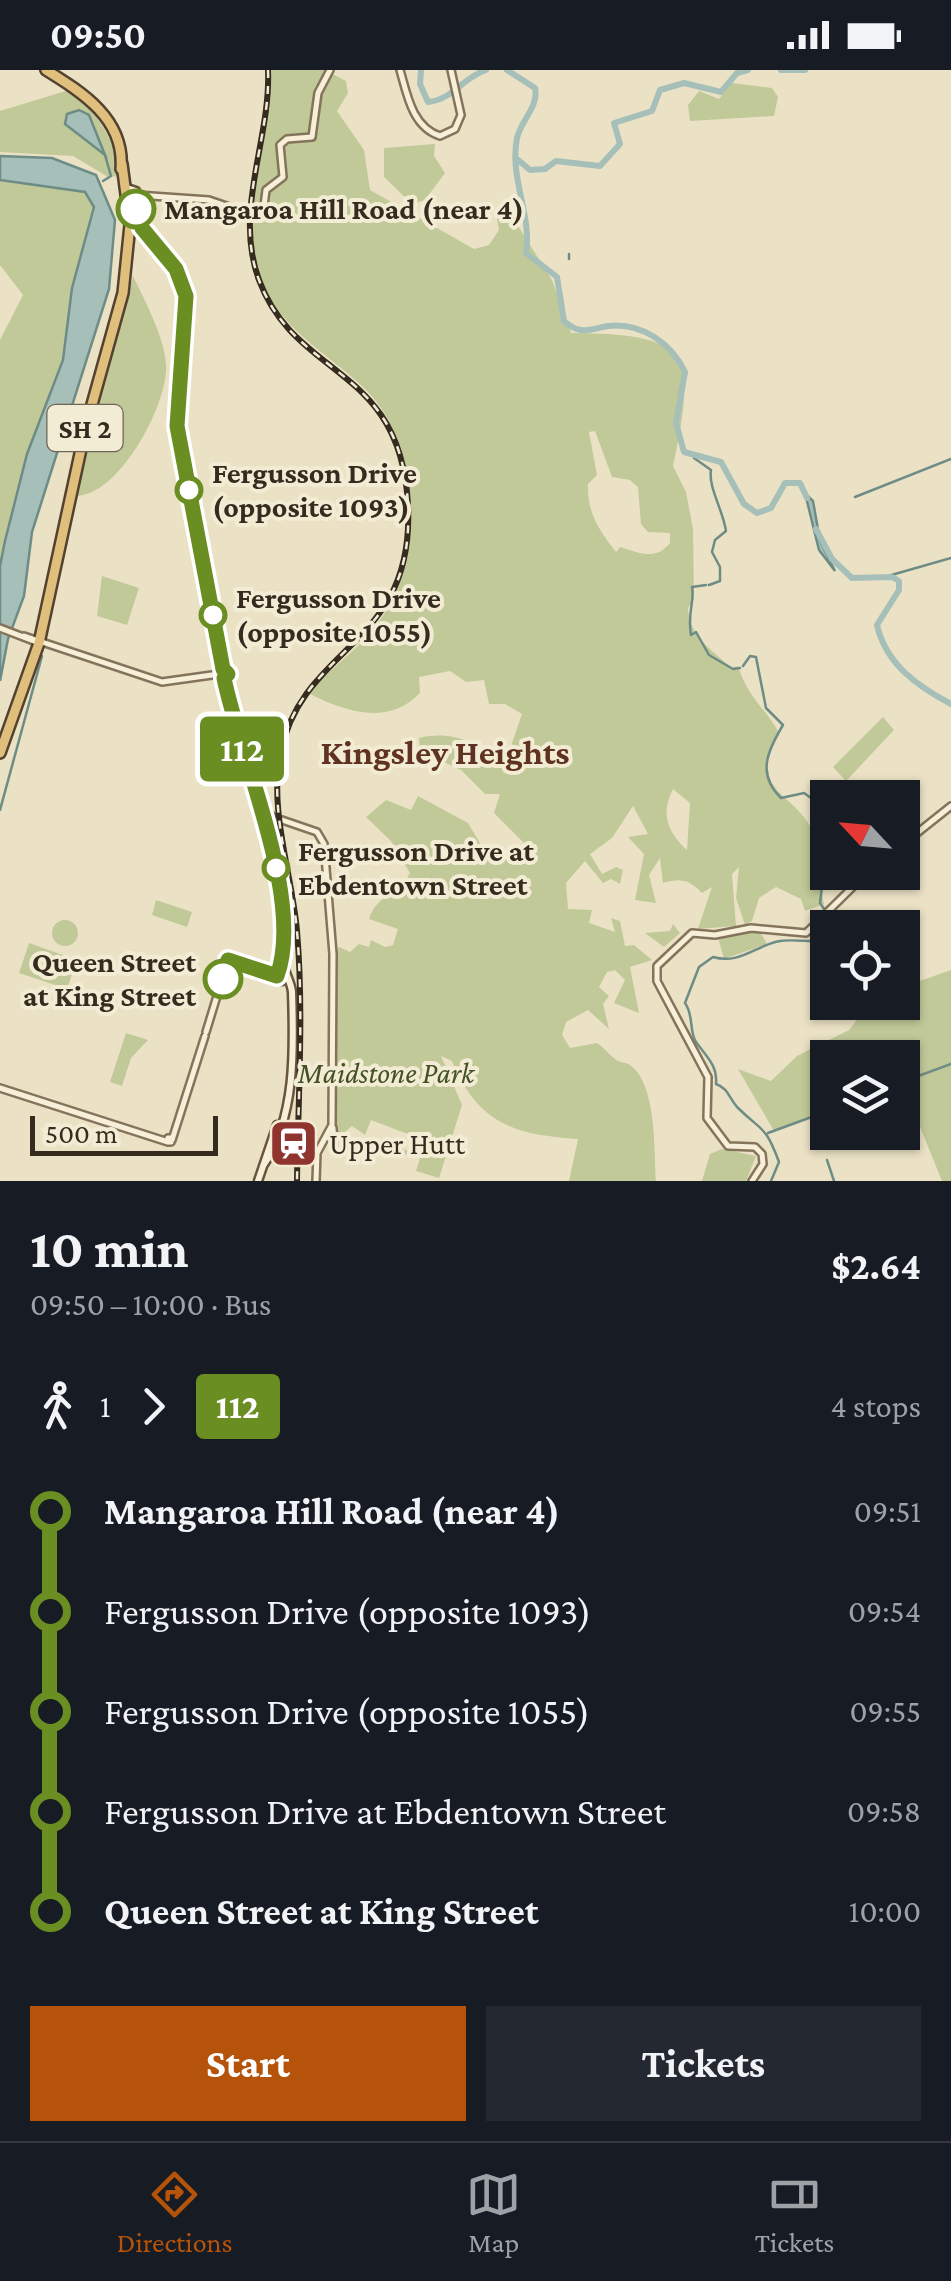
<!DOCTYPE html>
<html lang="en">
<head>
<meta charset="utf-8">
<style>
  :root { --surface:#171b24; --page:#242831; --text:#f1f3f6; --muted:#9ea1a6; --line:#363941; --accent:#b45309 }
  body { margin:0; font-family:"Crimson Pro",serif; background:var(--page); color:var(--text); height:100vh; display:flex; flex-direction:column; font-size:38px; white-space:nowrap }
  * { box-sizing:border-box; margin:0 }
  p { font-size:32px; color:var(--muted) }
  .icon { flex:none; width:55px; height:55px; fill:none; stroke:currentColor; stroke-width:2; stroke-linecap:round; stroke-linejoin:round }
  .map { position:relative; height:1111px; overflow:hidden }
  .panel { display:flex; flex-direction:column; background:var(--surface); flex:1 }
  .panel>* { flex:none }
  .badge { padding:0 20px; border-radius:8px; font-size:35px; line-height:65px }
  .needle { width:65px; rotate:296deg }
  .fabs { position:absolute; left:810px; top:710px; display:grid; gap:20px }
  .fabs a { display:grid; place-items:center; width:110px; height:110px; border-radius:0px; background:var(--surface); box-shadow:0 2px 8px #0004; font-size:50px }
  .scale { position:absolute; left:30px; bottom:25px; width:188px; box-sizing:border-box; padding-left:10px; border:5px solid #362b1f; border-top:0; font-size:28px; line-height:35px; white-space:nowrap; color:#362b1f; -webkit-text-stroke:8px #f3ecd4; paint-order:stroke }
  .map>.badge { position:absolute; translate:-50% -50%; box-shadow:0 0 0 5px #fff }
  .legs { display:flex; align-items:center; gap:15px; height:110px; padding:0 30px; font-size:32px }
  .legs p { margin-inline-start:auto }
  .summary { display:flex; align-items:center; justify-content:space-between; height:170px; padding:0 30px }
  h1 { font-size:55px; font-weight:700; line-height:75px }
  .action { display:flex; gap:20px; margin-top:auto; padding:20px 30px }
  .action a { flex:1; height:115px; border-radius:0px; background:var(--accent); color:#fff; font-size:40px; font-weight:700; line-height:115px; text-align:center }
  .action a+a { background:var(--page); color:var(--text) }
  ul { padding:0 30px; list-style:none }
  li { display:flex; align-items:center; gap:35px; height:100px; font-size:38px }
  li i { display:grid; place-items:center; width:15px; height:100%; margin:0 12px; background:currentColor }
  li i::after { content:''; width:25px; height:25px; margin:-12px; border:8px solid; border-radius:50%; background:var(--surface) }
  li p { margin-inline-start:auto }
  li:first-child i { background:linear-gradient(#0000 50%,currentColor 0) }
  li:last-child i { background:linear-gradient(currentColor 50%,#0000 0) }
  .status { display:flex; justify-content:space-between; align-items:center; height:70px; padding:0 50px; background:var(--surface); direction:ltr }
  .status svg { height:28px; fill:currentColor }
  .tab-bar { display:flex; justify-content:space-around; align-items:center; height:140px; border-top:2px solid var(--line); background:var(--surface); font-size:28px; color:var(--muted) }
  .tab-bar a { display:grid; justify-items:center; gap:5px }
  .tab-bar .selected { color:var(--accent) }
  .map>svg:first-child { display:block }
  .green { fill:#c1c999; fill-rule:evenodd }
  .water { fill:#a6bfb9; stroke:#6e8c86; stroke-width:2.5 }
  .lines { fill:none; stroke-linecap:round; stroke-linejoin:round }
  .stream { stroke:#6e8c86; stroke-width:2.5 }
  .river { stroke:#a6bfb9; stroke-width:6 }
  .tertiary-casing { stroke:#85745c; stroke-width:10 }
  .secondary-casing { stroke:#67553f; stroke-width:11 }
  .trunk-casing { stroke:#534230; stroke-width:14 }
  .tertiary { stroke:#f7efd8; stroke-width:5 }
  .secondary { stroke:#f7efd8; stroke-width:6 }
  .trunk { stroke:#e0bf7d; stroke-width:9 }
  .rail-casing { stroke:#362b1f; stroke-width:6 }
  .rail { stroke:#f3ecd4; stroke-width:2.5; stroke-dasharray:8; stroke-linecap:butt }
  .line-1-casing { stroke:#fff; stroke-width:22 }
  .line-1 { stroke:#6b8e23; stroke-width:15 }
  .stop-1-dot { fill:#fff; stroke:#6b8e23; stroke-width:5 }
  .labels { text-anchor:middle; stroke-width:8; stroke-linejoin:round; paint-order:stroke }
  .shield { fill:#f3ecd4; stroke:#6f6555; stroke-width:2.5 }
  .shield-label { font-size:28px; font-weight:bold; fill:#362b1f }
  .stop-label { font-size:30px; font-weight:bold; fill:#362b1f; stroke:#f3ecd4; text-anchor:start }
  .park-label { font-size:30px; font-style:italic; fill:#445127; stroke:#f3ecd4 }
  .poi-label { font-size:30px; fill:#362b1f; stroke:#f3ecd4; text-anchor:start }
  .quarter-label { font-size:35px; font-weight:bold; fill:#603221; stroke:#f3ecd4 }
</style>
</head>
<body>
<div class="status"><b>09:50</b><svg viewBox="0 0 49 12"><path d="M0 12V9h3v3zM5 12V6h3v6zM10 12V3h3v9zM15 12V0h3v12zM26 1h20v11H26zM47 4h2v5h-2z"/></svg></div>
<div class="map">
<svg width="951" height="1111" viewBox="0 0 951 1111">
  <rect width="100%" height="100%" fill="#ebe2c5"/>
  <path class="green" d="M267 0H325L346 11 348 23 337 41 364 80 370 120 474 179 489 175 499 160 497 149 503 140 510 143 552 210 571 263C691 264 697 282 673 396L686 422 693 459 694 529 688 538C690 569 712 579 731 598L738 596C749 630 765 637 779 663 746 723 794 720 814 763 825 786 818 810 824 834L805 841 801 829 776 817 759 828 752 851 745 855 736 828 739 797 732 804 736 856 698 859 712 817 702 823C689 809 680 808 663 813L660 788 649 805 656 833 635 830 644 784 628 767 648 764 633 736 612 768 590 784 602 804 616 797 623 800 620 814 611 809 603 813 585 791 566 813 568 839 592 840 589 853 615 862 611 848 620 851 625 876 634 875 652 890 630 897 639 943 614 933 625 910 615 900 607 902 599 917 609 926 603 934 609 959 588 940 566 952 562 965 570 978 597 973C605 978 608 984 615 989 619 993 626 992 630 995 657 1014 654 1081 656 1111H569L578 1069C513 1065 478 1053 452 991L441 986 462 1035 439 1108 416 1101 420 1088 393 1081 395 1076 422 1086 426 1071 371 1050 365 1065 352 1056 345 1062 346 1076 341 1074 344 1068 336 1071V881L339 877 350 882 359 874 369 877 371 870 385 877 393 875 398 859 369 849C377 824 399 825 410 803L391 771 366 747 386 730 411 740 418 726 468 753 481 775 515 793 531 780 494 743 500 724H485L461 700 442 691 444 684 431 679 428 683 420 682 419 668C452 660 481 672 501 698L513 697 508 686 519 694 512 673 522 644 505 634H489L484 610 466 612 450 601 419 607 420 623C388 657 343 641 308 623 332 597 363 576 382 547 424 484 421 374 365 319 326 281 278 260 259 204 238 138 268 66 267 0ZM595 361 612 407 630 410 638 417 641 454 648 462 670 463V473C655 491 640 483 620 477L616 482C599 460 587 443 588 414L597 405 589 362ZM673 719 690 733 687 780C668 763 660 744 673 719Z
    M732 13 772 18 778 27 774 46 690 51 688 35 699 21 719 29Z
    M69 20C97 42 116 69 118 106L108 107 73 86 0 82V41Z
    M435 74 434 86 445 103 425 130 412 134 384 107V78Z
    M0 108 85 122 94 137 72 218 63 290 24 395 0 500V270L23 225 0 195Z
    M133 206C145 231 164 266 166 294 169 333 119 427 75 426Z
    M102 506 139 518 127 555 97 546Z
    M883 647 894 660 846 711 833 697Z
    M156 830 192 842 187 857 152 845Z
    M52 863a13 13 0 1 1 26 0a13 13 0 1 1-26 0Z
    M673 854 680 863 664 877 645 863 670 861Z
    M741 862H760L767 874 724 889 718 867Z
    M29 873 77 890 67 919 19 903Z
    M951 900V1111H942L903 1015 902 988H828L827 1041 774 1061 738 999 771 1011 797 986 849 960 870 933 902 932 903 917Z
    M126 963 148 970 131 988 122 1016 110 1012Z
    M722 1079 756 1086 746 1111H702L710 1084Z"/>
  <path class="water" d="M79 40 89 45 105 85 65 54 67 44Z
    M0 86 52 88 96 105 115 150 109 219 32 462 24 526 8 569 0 611V496L5 471 27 384 63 290 72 218 94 137 85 122 0 110Z
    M805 423 813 431 820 471 835 501 819 480Z"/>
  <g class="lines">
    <path class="stream" d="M103 111 111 106 105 85
      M569 189V184
      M694 388 711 400C708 417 723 440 726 461L715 470 712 482 720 497V511L709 515
      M855 427 951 389
      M881 508 951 488
      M706 515 692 517C695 532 687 542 691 565L696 562 709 585 733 599 740 598
      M743 596 750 586 756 587 766 638 783 655C768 680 756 704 781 728L804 723 818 733 811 758 825 793 820 833 831 849 821 871C808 872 791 869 780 871 756 875 740 895 713 887L699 897 685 933C694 945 689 962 696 972 705 985 718 995 716 1014 728 1018 729 1028 737 1037 762 1062 765 1054 779 1092L771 1111
      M0 740 42 586
      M902 1012 951 994
      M768 1063 828 1041
      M827 1090 834 1111"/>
    <path class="river" d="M421 0 420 14 428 32C454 29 462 8 486 0
      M507 0 535 18C539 37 521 50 517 68 509 108 532 144 526 183L557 207 564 251C580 266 590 259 608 256 642 252 672 274 685 302L676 353 684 382 721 392 744 434 757 443 771 438 785 413H800L807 428
      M781 0H805
      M517 89 530 100 545 99 556 91 600 96 620 74 614 53 652 41 660 20 684 13 721 22 737 3 748 0
      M816 459 832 489 852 508 892 507 899 511V520L877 555C886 594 917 616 951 634"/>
    <defs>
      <path id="tertiary" d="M400 0C407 24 412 57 440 66L455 59 461 45 451 0
        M137 125 209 130 250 144H263L266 120 283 107 280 75 287 69 312 67 318 23 330 0
        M0 558 39 573
        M24 566 162 612 219 604
        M282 750 317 762 324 774 333 884 332 1055 317 1083 316 1111
        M902 775 951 736
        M206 962 228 890 277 906
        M0 1018 168 1072
        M333 1058 334 1076
        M171 1068V1072H168V1068Z
        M172 1070 205 966
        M752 1111 763 1094 762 1084 755 1077 728 1076 707 1048 708 1007 657 911V896L692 863 715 865 751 858 806 863 868 802"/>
      <path id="secondary" d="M124 117 136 121 135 151 176 199 186 225 177 356 223 599
        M225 608C240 687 306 831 277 906L282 911
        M259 736 271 746
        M263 1096C296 1048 294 979 292 922 291 911 284 903 284 892
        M258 1111 277 1055"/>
      <path id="trunk" d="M46 0C83 23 125 49 121 99
        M0 683 39 573 86 356 123 223 130 155 122 94"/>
    </defs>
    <use href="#tertiary" class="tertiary-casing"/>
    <use href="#secondary" class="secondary-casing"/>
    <use href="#trunk" class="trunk-casing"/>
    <use href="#tertiary" class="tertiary"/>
    <use href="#secondary" class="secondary"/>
    <use href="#trunk" class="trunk"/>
    <defs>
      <path id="rail" d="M268 0C271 70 233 140 259 210 296 310 401 294 408 435 415 577 304 573 281 681 268 739 292 803 297 861 304 943 298 1028 297 1111"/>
    </defs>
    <use href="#rail" class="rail-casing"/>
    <use href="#rail" class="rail"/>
  </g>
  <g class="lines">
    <defs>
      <path id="line-1" d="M136 139 142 158 176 199 186 226 177 356 223 599 228 604 224 608C240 688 305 830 277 906L228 890 223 909"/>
    </defs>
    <use href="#line-1" class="line-1-casing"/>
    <use href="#line-1" class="line-1"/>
  </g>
  <defs>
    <symbol id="station-square" viewBox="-11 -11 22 22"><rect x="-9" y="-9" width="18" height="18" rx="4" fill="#903430" stroke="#f3ecd4"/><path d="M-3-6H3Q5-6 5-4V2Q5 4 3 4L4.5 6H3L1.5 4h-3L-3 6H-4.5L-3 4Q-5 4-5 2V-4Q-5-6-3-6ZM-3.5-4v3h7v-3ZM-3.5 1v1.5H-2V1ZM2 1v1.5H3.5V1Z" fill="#fff"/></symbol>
  </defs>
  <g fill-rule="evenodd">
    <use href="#station-square" x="266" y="1046" width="55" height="55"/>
  </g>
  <g class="stop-1-dot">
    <circle cx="136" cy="139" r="18"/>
    <circle cx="189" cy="420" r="12"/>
    <circle cx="213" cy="545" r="12"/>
    <circle cx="276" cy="798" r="12"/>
    <circle cx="223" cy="909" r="18"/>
  </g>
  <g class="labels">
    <rect class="shield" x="47.5" y="335" width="75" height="46" rx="8"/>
    <g class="shield-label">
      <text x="85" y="368">SH 2</text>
    </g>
    <g class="stop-label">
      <text x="164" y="149">Mangaroa Hill Road (near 4)</text>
      <text x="212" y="413">Fergusson Drive<tspan x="212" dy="34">(opposite 1093)</tspan></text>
      <text x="236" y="538">Fergusson Drive<tspan x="236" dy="34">(opposite 1055)</tspan></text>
      <text x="298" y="791">Fergusson Drive at<tspan x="298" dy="34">Ebdentown Street</tspan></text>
      <text x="196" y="902" text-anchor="end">Queen Street<tspan x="196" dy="34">at King Street</tspan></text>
    </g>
    <g class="park-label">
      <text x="386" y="1013">Maidstone Park</text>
    </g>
    <g class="poi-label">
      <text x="329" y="1084">Upper Hutt</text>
    </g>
    <g class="quarter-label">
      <text x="445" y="694">Kingsley Heights</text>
    </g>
  </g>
</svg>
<div class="fabs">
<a><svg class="needle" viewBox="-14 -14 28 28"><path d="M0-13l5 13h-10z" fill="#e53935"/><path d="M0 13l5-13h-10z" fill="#9ea1a6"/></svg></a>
<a><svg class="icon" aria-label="locate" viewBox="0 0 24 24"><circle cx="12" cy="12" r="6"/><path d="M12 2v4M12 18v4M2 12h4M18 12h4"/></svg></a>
<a><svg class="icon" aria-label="layers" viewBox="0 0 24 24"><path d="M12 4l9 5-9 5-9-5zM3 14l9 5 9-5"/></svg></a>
</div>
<div class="scale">500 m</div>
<b class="badge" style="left:242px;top:679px;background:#6b8e23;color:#fff">112</b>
</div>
<section class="panel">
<div class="summary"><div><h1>10 min</h1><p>09:50 – 10:00 · Bus</p></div><b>$2.64</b></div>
<div class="legs"><svg class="icon" aria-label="walk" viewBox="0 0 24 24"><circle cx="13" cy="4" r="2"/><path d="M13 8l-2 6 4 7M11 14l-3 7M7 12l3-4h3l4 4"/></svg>1<svg class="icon" aria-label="forward" viewBox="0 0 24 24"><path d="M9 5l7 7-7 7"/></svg><b class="badge" style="background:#6b8e23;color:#fff">112</b><p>4 stops</p></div>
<ul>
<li><i style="color:#6b8e23"></i><b>Mangaroa Hill Road (near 4)</b><p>09:51</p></li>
<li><i style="color:#6b8e23"></i><span>Fergusson Drive (opposite 1093)</span><p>09:54</p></li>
<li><i style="color:#6b8e23"></i><span>Fergusson Drive (opposite 1055)</span><p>09:55</p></li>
<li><i style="color:#6b8e23"></i><span>Fergusson Drive at Ebdentown Street</span><p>09:58</p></li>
<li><i style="color:#6b8e23"></i><b>Queen Street at King Street</b><p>10:00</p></li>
</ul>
<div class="action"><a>Start</a><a>Tickets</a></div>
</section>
<nav class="tab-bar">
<a class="selected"><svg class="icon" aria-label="directions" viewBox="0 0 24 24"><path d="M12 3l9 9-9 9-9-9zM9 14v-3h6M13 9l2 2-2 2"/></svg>Directions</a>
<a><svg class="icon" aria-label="map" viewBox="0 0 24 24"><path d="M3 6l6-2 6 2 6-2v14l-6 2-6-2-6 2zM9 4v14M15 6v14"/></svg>Map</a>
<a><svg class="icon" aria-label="tickets" viewBox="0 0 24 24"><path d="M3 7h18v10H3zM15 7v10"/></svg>Tickets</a>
</nav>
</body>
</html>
